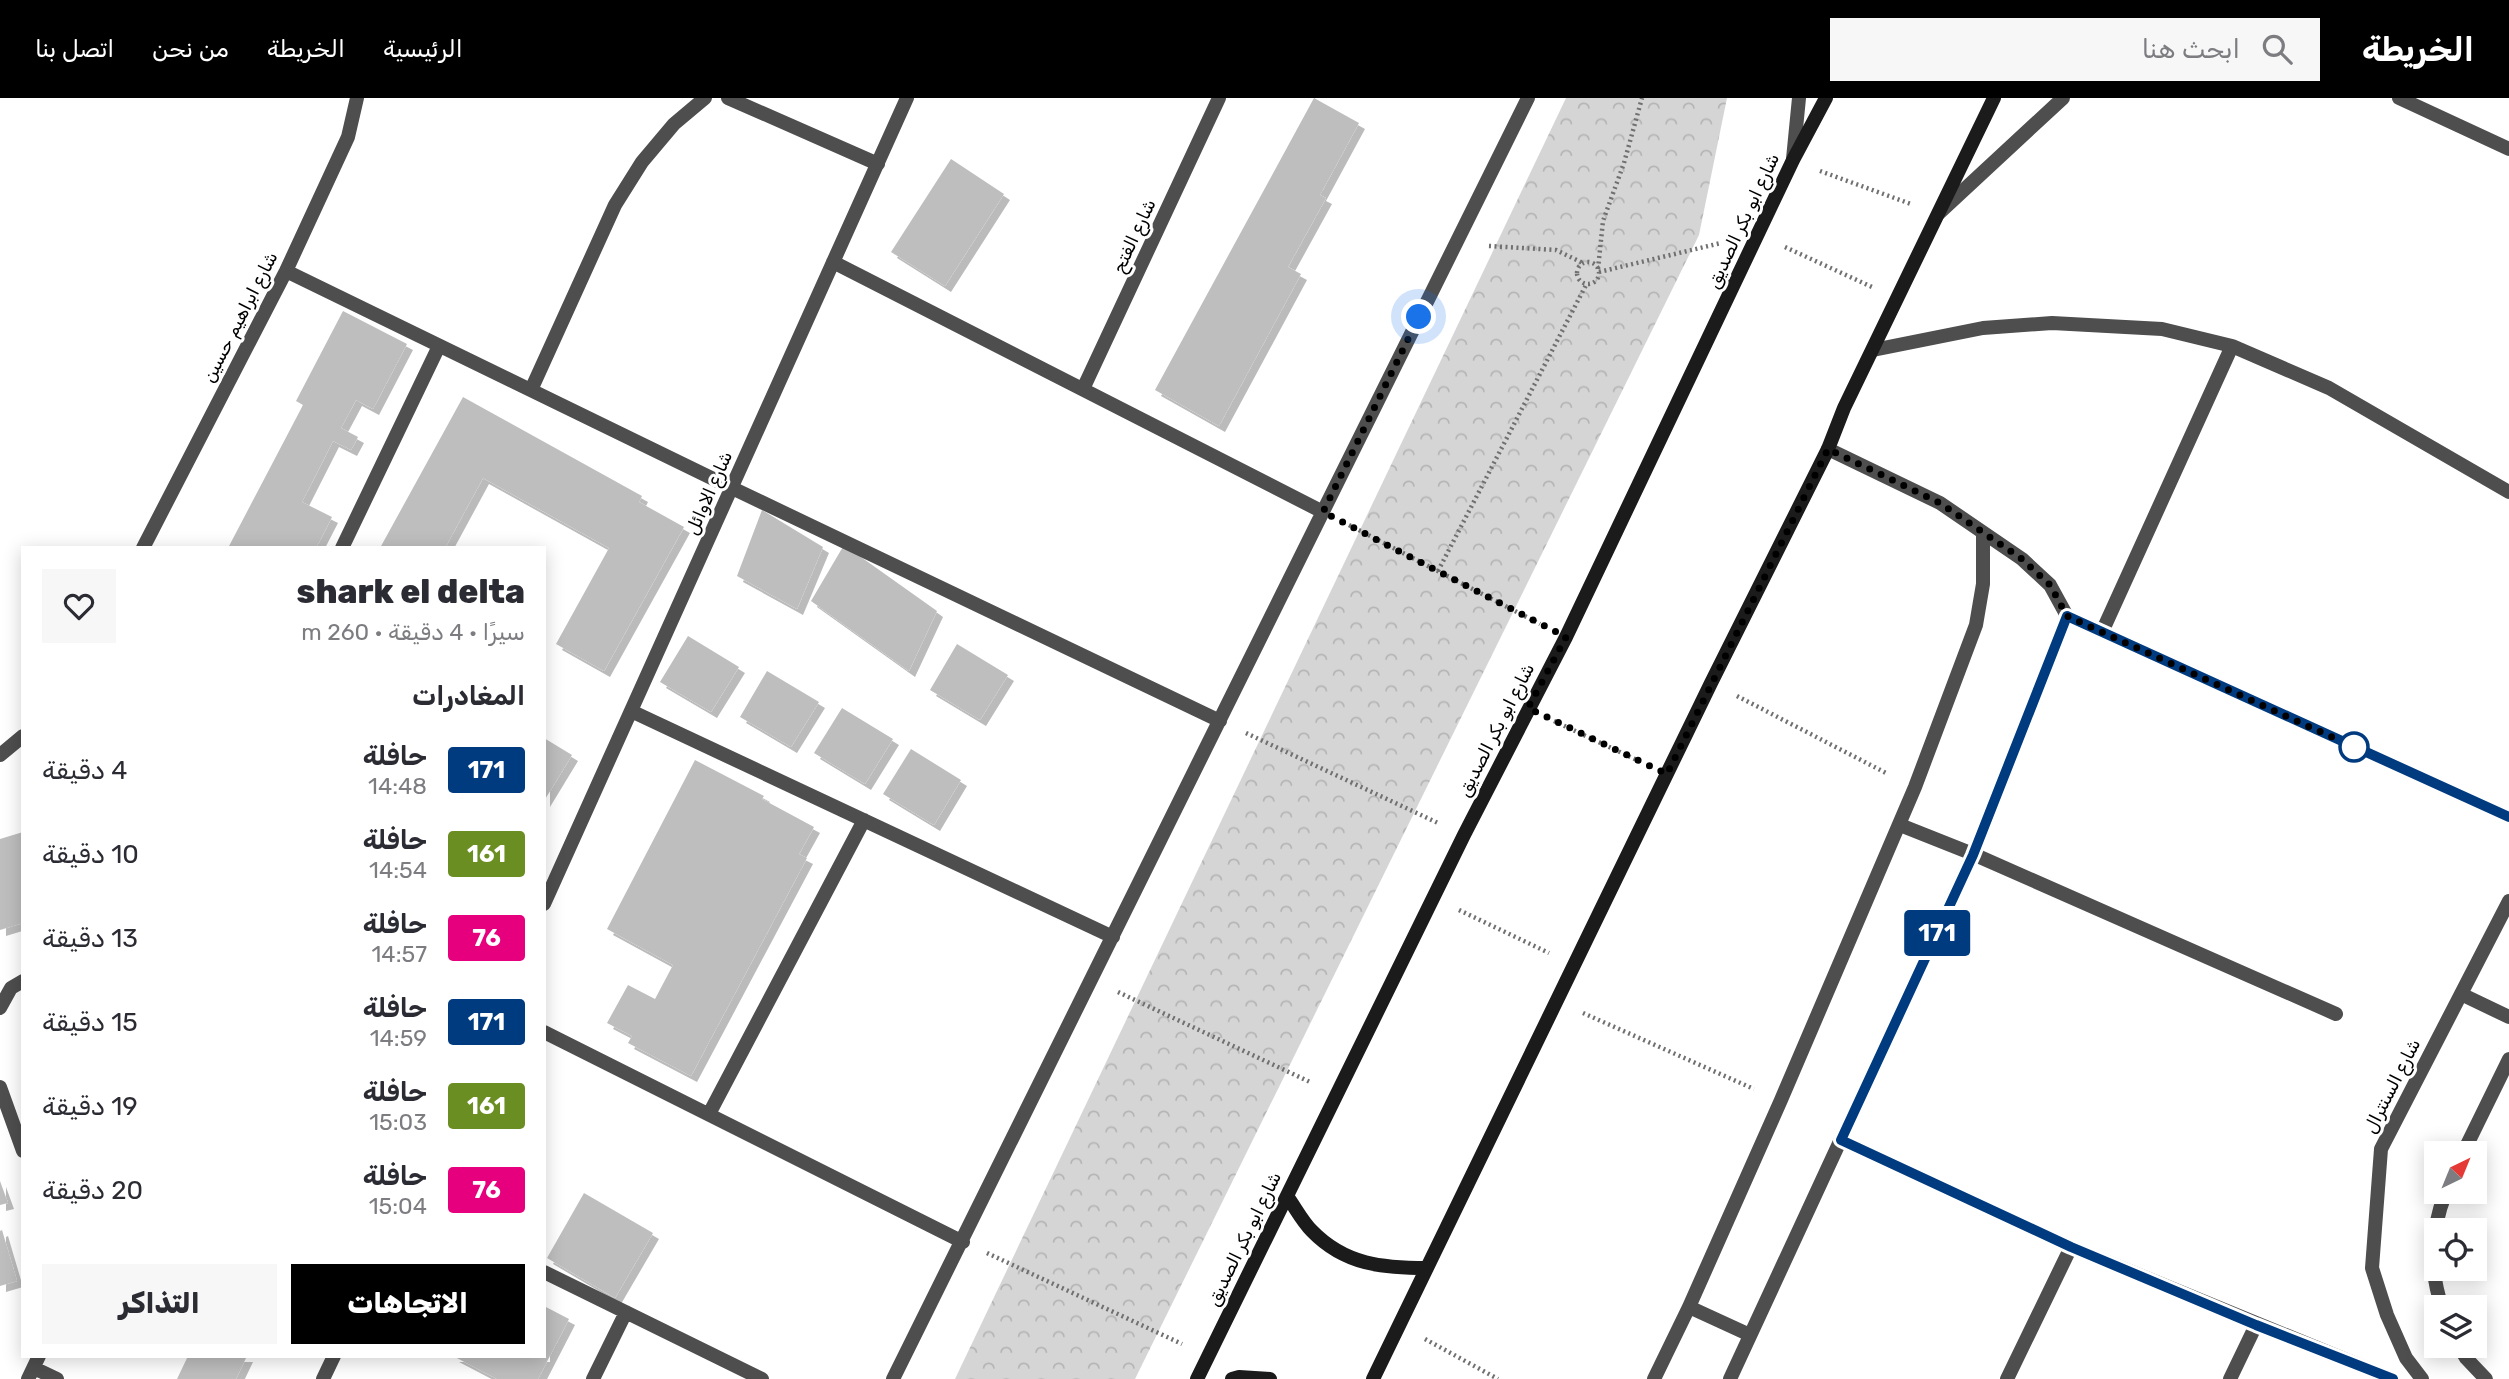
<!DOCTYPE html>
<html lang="ar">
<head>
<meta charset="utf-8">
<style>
  :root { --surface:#fff; --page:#f7f7f7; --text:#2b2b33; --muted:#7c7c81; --accent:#000 }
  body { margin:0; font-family:Rubik,Vazirmatn,sans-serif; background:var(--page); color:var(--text); direction:rtl; height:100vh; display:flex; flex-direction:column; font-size:26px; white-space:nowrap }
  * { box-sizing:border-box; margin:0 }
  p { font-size:23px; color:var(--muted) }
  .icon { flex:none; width:38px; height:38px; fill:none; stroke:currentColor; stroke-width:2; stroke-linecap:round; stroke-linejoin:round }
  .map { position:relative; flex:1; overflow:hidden; direction:ltr }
  .sheet { position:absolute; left:21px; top:448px; width:525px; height:812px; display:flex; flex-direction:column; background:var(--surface); border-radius:0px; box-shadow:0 4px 18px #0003; direction:rtl }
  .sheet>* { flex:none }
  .badge { padding:0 14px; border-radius:5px; font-size:24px; line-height:46px }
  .needle { width:46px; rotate:43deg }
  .fabs { position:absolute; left:2424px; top:1043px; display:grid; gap:14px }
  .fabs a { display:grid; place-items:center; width:63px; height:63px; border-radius:0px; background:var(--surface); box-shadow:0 4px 18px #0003; font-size:35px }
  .you { position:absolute; width:35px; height:35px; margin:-18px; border:5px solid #fff; border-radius:50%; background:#1a73e8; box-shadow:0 0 0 10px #1a73e833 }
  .map>.badge { position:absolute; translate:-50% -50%; box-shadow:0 0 0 4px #fff }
  h2 { padding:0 21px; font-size:26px; line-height:63px }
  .round { display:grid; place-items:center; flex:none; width:74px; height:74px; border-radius:0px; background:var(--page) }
  .head { display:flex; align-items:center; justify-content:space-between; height:119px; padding:0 21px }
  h1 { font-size:33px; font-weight:800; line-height:52px }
  .cta { display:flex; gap:14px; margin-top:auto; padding:14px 21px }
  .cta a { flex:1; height:80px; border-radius:0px; background:var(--accent); color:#fff; font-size:28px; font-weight:800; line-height:80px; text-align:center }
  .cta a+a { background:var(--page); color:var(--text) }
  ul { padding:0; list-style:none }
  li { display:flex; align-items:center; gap:21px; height:84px; padding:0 21px }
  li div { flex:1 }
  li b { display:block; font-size:26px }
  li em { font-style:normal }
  li .badge { min-width:77px; font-weight:700; text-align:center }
  header { display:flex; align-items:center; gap:42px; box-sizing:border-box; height:98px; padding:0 35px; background:var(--accent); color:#fff }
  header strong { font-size:33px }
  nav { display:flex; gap:38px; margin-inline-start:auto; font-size:24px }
  .search { width:490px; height:63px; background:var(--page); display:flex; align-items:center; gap:18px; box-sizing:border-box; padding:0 24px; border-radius:0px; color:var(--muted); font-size:26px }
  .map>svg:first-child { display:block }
  .park { fill:url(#park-crowns) }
  .building { fill:#bebebe; filter:url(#shadow) }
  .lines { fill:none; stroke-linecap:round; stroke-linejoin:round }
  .path { stroke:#707070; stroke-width:4.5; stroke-dasharray:2 3.5; stroke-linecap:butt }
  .service { stroke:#4e4e4e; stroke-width:14 }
  .minor { stroke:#4e4e4e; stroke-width:14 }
  .tertiary { stroke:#4e4e4e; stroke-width:14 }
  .secondary { stroke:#1b1b1b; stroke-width:14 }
  .line-casing { stroke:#fff; stroke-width:16 }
  .line { stroke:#003b80; stroke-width:10 }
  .walk { stroke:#000; stroke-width:7; stroke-dasharray:0 12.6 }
  .stop-dot { fill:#fff; stroke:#003b80; stroke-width:3.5 }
  .labels { text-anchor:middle; stroke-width:6; stroke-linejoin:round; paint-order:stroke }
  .street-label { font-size:18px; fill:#000; stroke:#fff }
</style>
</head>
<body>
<header>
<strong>الخريطة</strong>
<div class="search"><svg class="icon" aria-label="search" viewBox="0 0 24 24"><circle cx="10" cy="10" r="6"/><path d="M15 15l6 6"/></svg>ابحث هنا</div>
<nav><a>الرئيسية</a><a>الخريطة</a><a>من نحن</a><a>اتصل بنا</a></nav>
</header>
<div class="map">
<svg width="2509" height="1281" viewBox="0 0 2509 1281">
  <defs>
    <pattern id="park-crowns" width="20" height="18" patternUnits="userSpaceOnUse" patternTransform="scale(1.75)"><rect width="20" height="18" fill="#d5d5d5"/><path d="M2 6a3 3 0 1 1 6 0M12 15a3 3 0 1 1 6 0" fill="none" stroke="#b5b5b5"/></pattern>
    <filter id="shadow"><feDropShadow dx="6" dy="6" stdDeviation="0" flood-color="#0004"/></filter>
  </defs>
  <rect width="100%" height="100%" fill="#fff"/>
  <path class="park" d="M1566 0H1727L1699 137 1135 1281H955Z"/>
  <path class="building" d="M1314 0 1359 25 1320 97 1326 100 1288 169 1301 176 1219 328 1155 292Z
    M951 61 1004 96 945 188 891 154Z
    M343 213 407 246 373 311 356 302 341 330 358 339 351 352 333 343 302 404 332 419 316 450H228L303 307 296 303Z
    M463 299 642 398 639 404 684 429 604 573 556 546 609 450 483 380 445 450H380Z
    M762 412 823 449 797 511 737 478Z
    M844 447 937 513 909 573 811 503Z
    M688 538 739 569 711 614 660 584Z
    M957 546 1008 577 980 622 930 592Z
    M767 573 819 604 791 649 740 619Z
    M842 610 893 641 865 686 814 655Z
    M544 640 572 657 544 703Z
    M911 651 961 682 934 727 883 696Z
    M695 662 764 698 762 701 814 729 799 756 807 760 691 978 628 945 632 938 607 925 628 887 655 901 673 867 607 831Z
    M23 734V825L0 832V741Z
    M0 1083 8 1105 0 1107Z
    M584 1095 653 1135 615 1200 547 1160Z
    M2 1132 17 1183 0 1188V1133Z
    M544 1208 569 1221 538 1281H497L453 1258H544Z
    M188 1258H247L236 1281H177Z"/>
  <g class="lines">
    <path class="path" d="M1820 73 1911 106
      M1489 148 1556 152 1583 165
      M1785 149 1872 189
      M1577 175a11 11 0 1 1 22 0a11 11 0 1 1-22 0Z
      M1598 171 1603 123 1624 65 1642 0
      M1599 174 1721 145
      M1349 427 1540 526
      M1438 473 1586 187
      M1737 598 1888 676
      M1554 623 1641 664
      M1246 635 1438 725
      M1459 812 1549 855
      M1118 894 1310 984
      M1583 915 1754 991
      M987 1155 1182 1246
      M1425 1241 1498 1281"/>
    <path class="service" d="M1873 252 1983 230 2052 225 2162 231 2232 248 2329 290 2509 394
      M2067 518 2509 719
      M2102 534 2232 248
      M1900 727 1973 756 2336 916
      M2007 1281 2071 1149
      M2230 1281 2256 1227"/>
    <path class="minor" d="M728 0 878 66
      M833 164 1323 414
      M286 173 732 390 1220 623
      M1083 291 1219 0
      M531 292 615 107 642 64 674 26 705 0
      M143 450 286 173 348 39 357 0
      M342 450 439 248
      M631 613 1113 839
      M0 657 23 638
      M544 806 907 0
      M0 910 11 890 23 883
      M544 934 963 1144
      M0 989 23 1053
      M709 1016 864 722
      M1841 1042 2071 1149 2393 1281
      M544 1174 762 1281
      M34 1270 57 1281
      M28 1281 39 1258
      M323 1281 334 1258
      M593 1281 626 1214
      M893 1281 1528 0"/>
    <path class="tertiary" d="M2399 0 2509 51
      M1793 61 1799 0
      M1939 115 2063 0
      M2461 896 2509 919
      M2463 1055 2509 961
      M1689 1209 1750 1237
      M2442 1209C2429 1171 2431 1131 2446 1094
      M2459 1248 2466 1260 2486 1281
      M1654 1281 1689 1209 1781 1002 1915 689 1976 527 1983 486V435
      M1730 1281 1973 756 2067 518 2050 487 2022 461 1940 405 1828 351
      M2422 1281 2406 1260 2387 1217 2372 1170 2381 1051 2509 803"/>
    <path class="secondary" d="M1287 1098C1295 1109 1302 1123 1312 1133 1345 1167 1383 1170 1427 1170
      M1197 1281 1464 737 1566 539 1793 62 1826 0
      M1232 1281 1239 1279 1270 1281
      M1373 1281 1711 585 1828 351 1844 310 1994 0"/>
  </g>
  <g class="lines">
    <defs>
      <path id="line" d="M2393 1281 2256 1227 2071 1149 1841 1042 1973 757 2067 518 2509 719"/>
    </defs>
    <use href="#line" class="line-casing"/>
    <use href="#line" class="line"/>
    <path class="walk" d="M1419 219 1323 414 1566 539 1528 610 1667 676 1828 351 1940 405 2022 461 2050 487 2067 518 2356 650 2354 649"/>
  </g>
  <circle class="stop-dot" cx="2354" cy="649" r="14"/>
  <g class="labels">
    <g class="street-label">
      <text transform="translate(1743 123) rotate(-65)" y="6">شارع ابو بكر الصديق</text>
      <text transform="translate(1134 138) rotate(-65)" y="6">شارع الفتح</text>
      <text transform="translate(240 219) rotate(-63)" y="6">شارع ابراهيم حسين</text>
      <text transform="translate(709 395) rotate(-66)" y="6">شارع الاوائل</text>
      <text transform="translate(1496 632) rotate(-63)" y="6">شارع ابو بكر الصديق</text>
      <text transform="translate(2392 988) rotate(-63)" y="6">شارع السنترال</text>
      <text transform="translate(1244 1141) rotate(-64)" y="6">شارع ابو بكر الصديق</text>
    </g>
  </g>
</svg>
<div class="fabs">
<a><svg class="needle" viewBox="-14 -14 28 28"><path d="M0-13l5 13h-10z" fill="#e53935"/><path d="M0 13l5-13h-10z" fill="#7c7c81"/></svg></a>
<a><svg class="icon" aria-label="locate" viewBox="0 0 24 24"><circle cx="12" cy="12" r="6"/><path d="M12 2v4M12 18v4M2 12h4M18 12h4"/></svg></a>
<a><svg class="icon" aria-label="layers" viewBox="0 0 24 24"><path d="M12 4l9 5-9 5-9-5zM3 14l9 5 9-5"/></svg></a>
</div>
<div class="you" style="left:1419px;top:219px"></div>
<b class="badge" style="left:1937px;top:835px;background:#003b80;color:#fff">171</b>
<section class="sheet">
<div class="head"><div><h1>shark el delta</h1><p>سيرًا · 4 دقيقة · 260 m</p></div><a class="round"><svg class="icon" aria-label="heart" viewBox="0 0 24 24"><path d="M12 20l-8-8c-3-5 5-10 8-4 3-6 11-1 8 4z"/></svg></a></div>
<h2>المغادرات</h2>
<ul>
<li><span class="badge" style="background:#003b80;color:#fff">171</span><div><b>حافلة</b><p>14:48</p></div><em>4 دقيقة</em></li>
<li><span class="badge" style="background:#6b8e23;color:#fff">161</span><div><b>حافلة</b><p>14:54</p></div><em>10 دقيقة</em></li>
<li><span class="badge" style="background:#e6007e;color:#fff">76</span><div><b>حافلة</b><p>14:57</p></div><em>13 دقيقة</em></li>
<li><span class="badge" style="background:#003b80;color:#fff">171</span><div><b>حافلة</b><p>14:59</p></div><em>15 دقيقة</em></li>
<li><span class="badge" style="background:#6b8e23;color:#fff">161</span><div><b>حافلة</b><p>15:03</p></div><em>19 دقيقة</em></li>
<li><span class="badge" style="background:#e6007e;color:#fff">76</span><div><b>حافلة</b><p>15:04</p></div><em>20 دقيقة</em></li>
</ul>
<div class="cta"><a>الاتجاهات</a><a>التذاكر</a></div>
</section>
</div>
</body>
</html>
